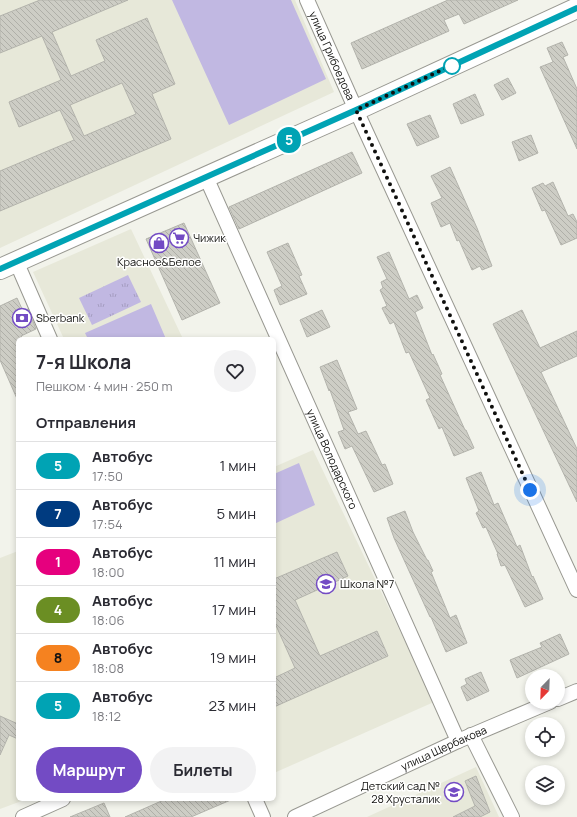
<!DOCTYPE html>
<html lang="ru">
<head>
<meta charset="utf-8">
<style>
  :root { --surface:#fff; --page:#f2f2f3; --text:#2b2b33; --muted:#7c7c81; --line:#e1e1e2; --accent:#734bc4 }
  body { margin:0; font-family:Manrope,sans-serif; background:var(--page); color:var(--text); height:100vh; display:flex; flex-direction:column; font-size:15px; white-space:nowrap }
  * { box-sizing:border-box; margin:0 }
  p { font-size:13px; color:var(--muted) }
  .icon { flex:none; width:22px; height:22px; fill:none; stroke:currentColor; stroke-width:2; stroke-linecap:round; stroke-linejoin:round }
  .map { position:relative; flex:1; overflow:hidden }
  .panel { position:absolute; left:16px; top:337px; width:260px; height:464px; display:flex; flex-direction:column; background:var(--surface); border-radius:6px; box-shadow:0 2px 6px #0003 }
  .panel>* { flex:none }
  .badge { padding:0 8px; border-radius:13px; font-size:14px; line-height:26px }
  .needle { width:26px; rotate:203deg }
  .fabs { position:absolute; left:525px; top:669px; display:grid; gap:8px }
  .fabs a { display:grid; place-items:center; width:40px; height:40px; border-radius:50%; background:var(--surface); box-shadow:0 2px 6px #0003; font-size:20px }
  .you { position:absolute; width:20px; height:20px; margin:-10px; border:3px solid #fff; border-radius:50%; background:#1a73e8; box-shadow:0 0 0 6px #1a73e833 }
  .map>.badge { position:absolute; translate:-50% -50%; box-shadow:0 0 0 2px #fff }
  h2 { padding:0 20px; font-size:15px; line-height:36px }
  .round { display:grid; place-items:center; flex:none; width:42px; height:42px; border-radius:21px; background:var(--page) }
  .headline { display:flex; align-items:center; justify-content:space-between; height:68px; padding:0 20px }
  h1 { font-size:19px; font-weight:700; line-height:30px }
  .primary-button { display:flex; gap:8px; margin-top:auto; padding:8px 20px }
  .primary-button a { flex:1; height:46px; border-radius:24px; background:var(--accent); color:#fff; font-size:16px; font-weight:700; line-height:46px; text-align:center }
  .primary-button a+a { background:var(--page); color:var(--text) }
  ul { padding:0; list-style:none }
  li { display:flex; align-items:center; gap:12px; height:48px; padding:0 20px; border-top:1px solid var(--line) }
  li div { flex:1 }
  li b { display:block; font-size:15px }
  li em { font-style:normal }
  li .badge { min-width:44px; font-weight:700; text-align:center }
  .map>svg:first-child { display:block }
  .built { fill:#e7e8d9 }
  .park { fill:url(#park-tufts) }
  .pitch { fill:#c1b8e2 }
  .building { fill:url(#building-back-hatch); stroke:#b3b3ac; fill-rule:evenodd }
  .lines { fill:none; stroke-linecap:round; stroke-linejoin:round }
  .minor-casing { stroke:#989891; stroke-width:16 }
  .secondary-casing { stroke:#989891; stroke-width:22 }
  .minor { stroke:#fff; stroke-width:14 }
  .secondary { stroke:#fff; stroke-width:20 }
  .line-casing { stroke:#fff; stroke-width:9 }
  .line { stroke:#00a3b4; stroke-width:6 }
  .walk { stroke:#10100e; stroke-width:4; stroke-dasharray:0 7.2 }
  .stop-dot { fill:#fff; stroke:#00a3b4; stroke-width:2 }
  .labels { text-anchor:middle; stroke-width:3; stroke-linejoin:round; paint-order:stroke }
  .street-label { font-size:11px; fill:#10100e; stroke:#fffffe }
  .poi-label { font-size:11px; fill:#10100e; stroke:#fffffe; text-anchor:start }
</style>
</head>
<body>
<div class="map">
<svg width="577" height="817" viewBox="0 0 577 817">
  <defs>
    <pattern id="park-tufts" width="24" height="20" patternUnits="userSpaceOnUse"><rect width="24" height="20" fill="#c1b8e2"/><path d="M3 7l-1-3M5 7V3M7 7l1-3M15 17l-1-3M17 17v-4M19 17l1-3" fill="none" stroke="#a59dc1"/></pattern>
    <pattern id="building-back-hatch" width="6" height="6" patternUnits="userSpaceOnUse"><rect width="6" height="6" fill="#cdcdc5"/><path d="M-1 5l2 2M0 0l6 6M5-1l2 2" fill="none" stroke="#afafa8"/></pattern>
  </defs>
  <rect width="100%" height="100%" fill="#f2f3eb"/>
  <path class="built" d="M0 0H295L334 92 0 248Z
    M131 229 183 339H64L33 272Z
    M313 450 434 702 274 773V467Z
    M18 551V799H27L0 809V558Z
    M476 767 499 817H367Z"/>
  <path class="park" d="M128 275 141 302 92 325 79 298Z"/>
  <path class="pitch" d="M172 0H291L326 79 229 125Z
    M151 304 166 339H88L85 333Z
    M299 463 315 505 274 524V474Z"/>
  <path class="building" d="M40 0H128L52 32 71 76 105 61 96 40 147 18 175 84 152 94 171 139 0 211V171L74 140 60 110 19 127 9 102 61 80 42 36 0 53V16ZM122 83 136 114 84 136 70 105Z
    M448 0H518L464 24 459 14 444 20 449 31 362 69 351 43Z
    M562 42 568 55 563 57 577 89V149L540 67 553 62 547 48Z
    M508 78 516 93 502 100 494 85Z
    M475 94 484 115 461 124 453 104Z
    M430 115 439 137 417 146 407 124Z
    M531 135 538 153 519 161 512 142Z
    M352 152 362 173 239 229 229 207Z
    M450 167 477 228 492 266 482 270 480 266 472 270 459 240 457 241 450 223 441 227 431 203 442 198 431 176Z
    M553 182 568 216 573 214 577 222V238L561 245 545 210 542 211 532 188 543 183 545 186Z
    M184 223 220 303 182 320 146 239Z
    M288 243 302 275 299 276 307 294 280 305 274 290 282 286 267 252Z
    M389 252 409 299 417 295 423 308 415 312 432 355 433 354 442 374 440 375 465 430H466L474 448 454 456 442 427 439 429 426 400 430 398 409 352 406 353 394 322 390 324 382 308 387 306 380 290 383 288 381 282 387 279 377 257Z
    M17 298 23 311 28 309 36 329 21 336 23 339H18V401L0 360V306Z
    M322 310 330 327 307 337 300 320Z
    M522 310 540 348 577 331V356L541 372 577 449V502L493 324Z
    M337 360 357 409 348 412 358 434 366 431 382 465 385 464 393 484 374 492 352 446 345 449 338 432 344 430 330 390 329 391 320 367Z
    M481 472 494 505 498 503 517 547 520 545 532 577 533 576 543 599 525 607 505 565 501 566 497 554H498L486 527 483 528 476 513 479 511 466 478Z
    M405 511 413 532 427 560H428L433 571 431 572 450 618 456 615 467 643 446 652 431 617H430L394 538 387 518Z
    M337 552 348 576 295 600 320 656 377 631 388 656 274 707V678L295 668 274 621V579Z
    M560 634 569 654 517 678 510 660 542 647 540 643Z
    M481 672 489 691 467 701 461 687 467 684 465 679Z
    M0 716 18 724V739L9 735 0 755Z
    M476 776 490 812 480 817H453L475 806 465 781Z
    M166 799H233L191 817H125Z
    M104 803 110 817H70Z"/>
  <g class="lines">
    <defs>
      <g id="minor">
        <path id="s1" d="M307 0 356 110 577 590"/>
        <path id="s2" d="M206 177 458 741"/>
        <path d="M16 261 50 339"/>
        <path d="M558 699 577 691"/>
        <path d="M471 735 512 817"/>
        <path d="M255 799 263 817"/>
        <path d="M23 817 63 799"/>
        <path id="s3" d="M295 817 458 741 550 702"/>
      </g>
      <path id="secondary" d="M0 269 356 110 577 8"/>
    </defs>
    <use href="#minor" class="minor-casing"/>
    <use href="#secondary" class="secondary-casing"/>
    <use href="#minor" class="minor"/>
    <use href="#secondary" class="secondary"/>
  </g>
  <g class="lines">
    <defs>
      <path id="line" d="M0 269 356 110 577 8"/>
    </defs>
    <use href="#line" class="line-casing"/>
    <use href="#line" class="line"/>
    <path class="walk" d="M452 66 455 64 356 110 530 490"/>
  </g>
  <defs>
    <symbol id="supermarket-ring" viewBox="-11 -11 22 22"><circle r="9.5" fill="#fffffe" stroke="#734bc4" stroke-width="1.5"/><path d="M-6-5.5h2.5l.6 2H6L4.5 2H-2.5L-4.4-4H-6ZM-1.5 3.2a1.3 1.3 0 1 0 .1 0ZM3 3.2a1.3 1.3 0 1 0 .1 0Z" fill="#734bc4"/></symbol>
    <symbol id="shop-ring" viewBox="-11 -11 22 22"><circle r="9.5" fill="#fffffe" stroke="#734bc4" stroke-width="1.5"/><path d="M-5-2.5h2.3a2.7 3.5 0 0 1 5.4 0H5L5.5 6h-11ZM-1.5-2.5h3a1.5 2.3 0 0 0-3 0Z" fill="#734bc4"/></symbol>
    <symbol id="bank-ring" viewBox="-11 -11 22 22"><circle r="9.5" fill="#fffffe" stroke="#734bc4" stroke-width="1.5"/><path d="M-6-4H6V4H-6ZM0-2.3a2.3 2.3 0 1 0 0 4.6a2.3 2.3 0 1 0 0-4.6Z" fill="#734bc4"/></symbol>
    <symbol id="school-ring" viewBox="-11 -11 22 22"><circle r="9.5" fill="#fffffe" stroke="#734bc4" stroke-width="1.5"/><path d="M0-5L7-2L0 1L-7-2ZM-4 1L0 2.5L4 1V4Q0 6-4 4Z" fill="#734bc4"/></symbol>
  </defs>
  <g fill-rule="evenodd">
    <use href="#supermarket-ring" x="168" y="227" width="22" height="22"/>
    <use href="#shop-ring" x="148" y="232" width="22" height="22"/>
    <use href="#bank-ring" x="11" y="307" width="22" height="22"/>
    <use href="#school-ring" x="315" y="573" width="22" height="22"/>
    <use href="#school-ring" x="443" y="781" width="22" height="22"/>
  </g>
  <circle class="stop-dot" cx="452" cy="66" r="8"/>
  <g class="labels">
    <g class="street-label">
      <text dy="4" stroke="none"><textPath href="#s1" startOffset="61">улица Грибоедова</textPath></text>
      <text dy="4" stroke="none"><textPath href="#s2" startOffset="309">улица Володарского</textPath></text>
      <text dy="4" stroke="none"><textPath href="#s3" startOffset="164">улица Щербакова</textPath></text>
    </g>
    <g class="poi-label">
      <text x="193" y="242">Чижик</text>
      <text x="159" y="266" text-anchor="middle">Красное&amp;Белое</text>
      <text x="36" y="322">Sberbank</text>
      <text x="340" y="588">Школа №7</text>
      <text x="440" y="790" text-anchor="end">Детский сад №<tspan x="440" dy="13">28 Хрусталик</tspan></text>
    </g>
  </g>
</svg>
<div class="fabs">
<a><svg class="needle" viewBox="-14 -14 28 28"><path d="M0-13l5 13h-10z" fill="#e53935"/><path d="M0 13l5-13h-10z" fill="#7c7c81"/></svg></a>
<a><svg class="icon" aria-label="locate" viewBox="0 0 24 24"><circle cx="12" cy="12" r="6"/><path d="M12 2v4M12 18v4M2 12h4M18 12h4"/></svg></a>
<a><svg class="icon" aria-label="layers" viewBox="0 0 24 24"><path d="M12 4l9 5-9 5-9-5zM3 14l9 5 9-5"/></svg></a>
</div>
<div class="you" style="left:530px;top:490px"></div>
<b class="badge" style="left:289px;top:140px;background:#00a3b4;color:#fff">5</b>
<section class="panel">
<div class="headline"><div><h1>7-я Школа</h1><p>Пешком · 4 мин · 250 m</p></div><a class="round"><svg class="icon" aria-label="heart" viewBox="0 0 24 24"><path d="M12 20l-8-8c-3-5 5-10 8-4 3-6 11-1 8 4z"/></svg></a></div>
<h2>Отправления</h2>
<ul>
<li><span class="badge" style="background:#00a3b4;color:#fff">5</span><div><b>Автобус</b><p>17:50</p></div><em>1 мин</em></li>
<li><span class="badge" style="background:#003b80;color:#fff">7</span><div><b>Автобус</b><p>17:54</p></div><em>5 мин</em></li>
<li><span class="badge" style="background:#e6007e;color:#fff">1</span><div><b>Автобус</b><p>18:00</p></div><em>11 мин</em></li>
<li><span class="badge" style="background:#6b8e23;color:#fff">4</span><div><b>Автобус</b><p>18:06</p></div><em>17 мин</em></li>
<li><span class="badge" style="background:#f58220;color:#111">8</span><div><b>Автобус</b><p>18:08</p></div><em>19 мин</em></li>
<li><span class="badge" style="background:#00a3b4;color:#fff">5</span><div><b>Автобус</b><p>18:12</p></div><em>23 мин</em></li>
</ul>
<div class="primary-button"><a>Маршрут</a><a>Билеты</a></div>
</section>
</div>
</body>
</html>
